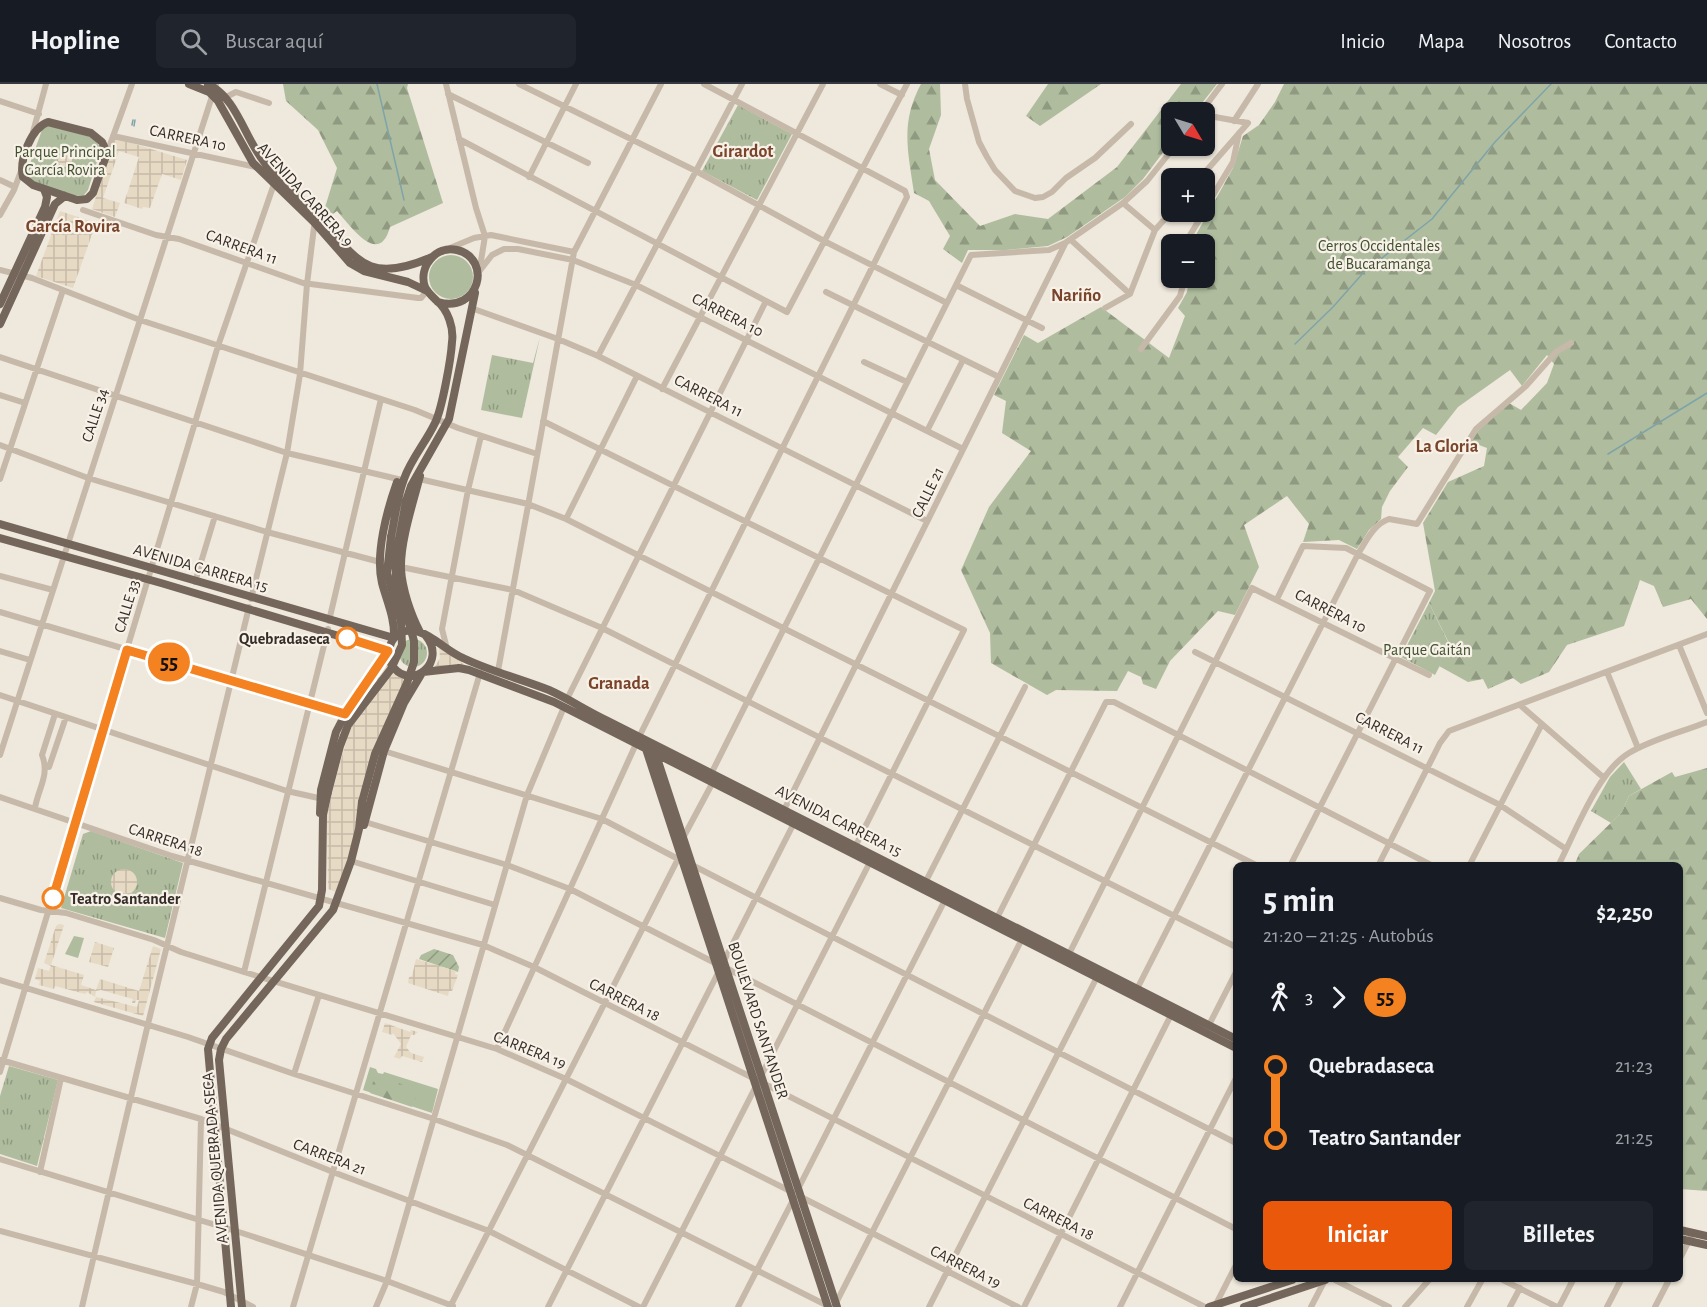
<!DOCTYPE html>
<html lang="es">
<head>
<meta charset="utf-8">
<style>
  :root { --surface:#171b24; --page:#20242c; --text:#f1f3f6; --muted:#9ea1a6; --line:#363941; --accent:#ea580c }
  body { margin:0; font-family:"Alegreya Sans",sans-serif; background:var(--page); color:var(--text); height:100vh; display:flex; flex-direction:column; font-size:22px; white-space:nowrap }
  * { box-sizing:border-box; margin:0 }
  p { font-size:20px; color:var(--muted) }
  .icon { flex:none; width:33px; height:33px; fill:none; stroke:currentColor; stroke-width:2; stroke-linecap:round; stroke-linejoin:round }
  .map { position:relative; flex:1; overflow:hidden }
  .details { position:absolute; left:1233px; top:778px; width:450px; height:420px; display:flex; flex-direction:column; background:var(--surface); border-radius:9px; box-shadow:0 2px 4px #0004 }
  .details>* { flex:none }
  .badge { padding:0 12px; border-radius:20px; font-size:21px; line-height:39px }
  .needle { width:39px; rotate:128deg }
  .buttons { position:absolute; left:1161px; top:18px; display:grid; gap:12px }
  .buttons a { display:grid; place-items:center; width:54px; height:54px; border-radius:9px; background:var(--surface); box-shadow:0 2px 4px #0004; font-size:30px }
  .map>.badge { position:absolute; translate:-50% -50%; box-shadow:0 0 0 3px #fff }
  .legs { display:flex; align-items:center; gap:9px; height:66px; padding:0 30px; font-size:20px }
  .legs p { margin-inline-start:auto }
  .summary { display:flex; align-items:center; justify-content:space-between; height:102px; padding:0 30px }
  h1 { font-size:33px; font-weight:700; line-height:45px }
  .cta { display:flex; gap:12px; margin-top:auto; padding:12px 30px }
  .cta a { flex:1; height:69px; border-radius:9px; background:var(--accent); color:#fff; font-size:24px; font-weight:700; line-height:69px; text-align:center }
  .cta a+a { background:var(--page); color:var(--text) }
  ul { padding:0 30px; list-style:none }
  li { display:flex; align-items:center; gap:21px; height:72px; font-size:22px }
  li i { display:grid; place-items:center; width:9px; height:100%; margin:0 8px; background:currentColor }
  li i::after { content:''; width:15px; height:15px; margin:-8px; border:4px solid; border-radius:50%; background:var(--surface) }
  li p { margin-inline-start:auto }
  li:first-child i { background:linear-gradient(#0000 50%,currentColor 0) }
  li:last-child i { background:linear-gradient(currentColor 50%,#0000 0) }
  header { display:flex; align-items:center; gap:36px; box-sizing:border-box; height:84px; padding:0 30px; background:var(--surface); border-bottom:2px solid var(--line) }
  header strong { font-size:28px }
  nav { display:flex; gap:33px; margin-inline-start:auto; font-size:21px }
  .search { width:420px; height:54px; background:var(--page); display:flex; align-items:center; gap:15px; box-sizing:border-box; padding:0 21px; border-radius:9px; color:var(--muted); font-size:22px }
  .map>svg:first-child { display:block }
  .grass { fill:#afbd9e }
  .forest { fill:url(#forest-firs) }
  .park { fill:url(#park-tufts) }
  .garden { fill:url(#garden-furrows) }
  .plaza { fill:url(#plaza-grid) }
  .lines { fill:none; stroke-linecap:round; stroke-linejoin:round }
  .stream { stroke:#7ea4a9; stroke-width:1.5 }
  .minor { stroke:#c6b9a9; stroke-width:6 }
  .major { stroke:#74665b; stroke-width:8 }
  .major-bridge { stroke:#74665b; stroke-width:8 }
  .line-1-casing { stroke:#fff; stroke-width:14 }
  .line-1 { stroke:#f58220; stroke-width:9 }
  .stop-1-dot { fill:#fff; stroke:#f58220; stroke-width:3 }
  .labels { text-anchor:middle; stroke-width:4.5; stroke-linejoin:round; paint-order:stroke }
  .street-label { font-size:16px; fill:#342d28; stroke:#f7f1e8 }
  .park-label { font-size:16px; fill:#41502f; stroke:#f7f1e8 }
  .stop-label { font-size:16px; font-weight:bold; fill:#342d28; stroke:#f7f1e8; text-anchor:end }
  .neighbourhood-label { font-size:18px; font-weight:bold; fill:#7a442a; stroke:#f7f1e8 }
</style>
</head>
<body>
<header>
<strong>Hopline</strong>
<div class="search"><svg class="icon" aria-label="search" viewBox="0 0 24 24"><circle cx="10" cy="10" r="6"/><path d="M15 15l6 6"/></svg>Buscar aquí</div>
<nav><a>Inicio</a><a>Mapa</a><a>Nosotros</a><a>Contacto</a></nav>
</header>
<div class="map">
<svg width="1707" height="1223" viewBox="0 0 1707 1223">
  <defs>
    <pattern id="forest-firs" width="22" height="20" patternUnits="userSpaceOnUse" patternTransform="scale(1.5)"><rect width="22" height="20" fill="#afbd9e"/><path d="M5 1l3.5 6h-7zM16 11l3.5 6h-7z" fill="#8f9a81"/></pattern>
    <pattern id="park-tufts" width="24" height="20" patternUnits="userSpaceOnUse" patternTransform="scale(1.5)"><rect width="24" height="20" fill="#afbd9e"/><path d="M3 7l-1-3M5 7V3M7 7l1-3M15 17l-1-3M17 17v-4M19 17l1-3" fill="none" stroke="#8f9a81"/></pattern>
    <pattern id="garden-furrows" width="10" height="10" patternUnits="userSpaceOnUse" patternTransform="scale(1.5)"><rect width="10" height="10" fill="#afbd9e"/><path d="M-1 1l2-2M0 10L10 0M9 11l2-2" fill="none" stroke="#8f9a81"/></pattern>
    <pattern id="plaza-grid" width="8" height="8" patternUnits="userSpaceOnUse" patternTransform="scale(1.5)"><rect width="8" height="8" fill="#e6dac4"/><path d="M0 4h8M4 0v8" fill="none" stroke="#c6bba8"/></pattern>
  </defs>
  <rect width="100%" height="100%" fill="#efe8dc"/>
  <path class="grass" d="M429 193a22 22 0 1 1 44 0a22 22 0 1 1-44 0Z
    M370 983 376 985 378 989 383 990 384 988 438 1005 432 1029 363 1006Z"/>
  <path class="forest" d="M283 0H408L407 4 443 119 390 143C379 184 350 141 337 127L327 134 323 130 337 84 318 46 286 17Z
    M921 0H940L941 31 929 65 935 96 980 142 1015 130 1048 135 1117 83 1181 0H1217L1195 28H1172L1171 58 1143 95 1125 113 1067 153 1048 162 1006 166H968L962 179 943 165 950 152 929 117 914 109C908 67 900 39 921 0Z
    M1048 0H1101L1040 42 1026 32Z
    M1284 0H1707V535L1691 515 1663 523 1654 502 1640 496 1624 542 1567 561 1549 588 1521 600 1513 594 1488 605 1483 595 1468 598 1439 582 1450 561 1429 519 1435 507 1423 439 1448 398 1484 382 1487 364 1471 358 1482 341 1509 319 1521 326 1547 299 1554 280 1547 271 1522 302 1510 286 1458 323 1436 351 1423 344 1398 373 1408 383 1390 407 1382 423 1381 435 1369 446 1357 465 1339 456 1303 458 1309 440 1287 412 1244 441 1259 483 1235 531 1218 527 1170 577 1156 605 1143 600 1141 593 1128 587 1117 607 1056 606 1047 611 991 579 990 549 961 486 989 423 1031 367 1002 349 1006 317 994 311 1024 251 1038 259 1101 223 1169 274 1185 232 1178 224 1187 208 1189 194H1204V160H1192V158L1233 84 1243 52 1259 41 1275 18Z
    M1707 684V1107L1680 1105V782H1574L1579 770 1622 728 1629 712 1672 688 1675 693Z
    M379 993C387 996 397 997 405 1002L411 1000 418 1008 412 1023 370 1009 373 998Z"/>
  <path class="park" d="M738 21 792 50 757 116 702 87Z
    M49 41 94 54 101 65 88 106 84 111 74 112 35 98 30 94 28 85 42 46Z
    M540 253 522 334 481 326 492 271 533 279Z
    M1429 519 1450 562 1435 591 1401 573Z
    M399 569a14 14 0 1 1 28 0a14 14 0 1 1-28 0Z
    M1624 678 1641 705 1629 712 1622 728 1611 739 1591 727 1610 693Z
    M91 747 183 779 165 854 61 824 83 750Z
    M74 852 84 854 78 874 65 870Z
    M9 982 58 996 37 1082 0 1070V1012Z"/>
  <path class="garden" d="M434 865 453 871 459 883 458 888 419 875 421 871Z"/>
  <path class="plaza" d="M115 54 187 76 181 96 162 90 150 124 143 123 142 125 124 119 139 73 119 67 103 114 120 119 115 133 92 125Z
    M58 76a7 7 0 1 1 14 0a7 7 0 1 1-14 0Z
    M60 127 96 139 73 204 36 192Z
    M439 563 465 581 433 586 440 574Z
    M384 576 389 584 412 597 336 808 328 805 327 732 332 709 347 654 353 640 367 623 359 616Z
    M111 798a13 13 0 1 1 26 0a13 13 0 1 1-26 0Z
    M59 840 64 841 51 881 84 891 81 901 96 906 100 895 139 907 153 862 161 865 143 932 94 918 96 913 137 923 139 916H136L135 919H132L133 915 101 906 96 907 95 913 87 908 85 910 55 902 54 905 39 901 40 897 35 895 38 884 49 887 51 882 44 879 56 842Z
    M95 858 114 864 108 883 89 878Z
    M416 875 456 887 455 890 458 891 452 907H449L448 912 408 899 409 893 412 892Z
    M385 939 410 948 411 946 418 948 414 951H411L406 963 411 969 424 973 422 978 402 972 400 975 394 973 401 960 393 949 392 951 382 948Z"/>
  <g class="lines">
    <path class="stream" d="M377 0 404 116
      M132 41 133 36
      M134 42 135 36
      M1295 260 1333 223 1364 188 1432 135 1495 58 1551 0
      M1608 370 1707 309"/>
    <path class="minor" d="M446 0 476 124 485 152 480 183
      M519 0 696 87 824 157 947 219
      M880 0 902 11
      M965 0 967 15 979 58 987 73 995 86 1015 107 1035 114 1043 113 1052 108 1066 94 1095 74 1131 40
      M448 10 588 79
      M226 13 236 8 269 19
      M0 17 39 30
      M1201 28 1222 0
      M1204 31 1248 39
      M1234 37 1258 0
      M33 48 46 0
      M113 52 256 83
      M459 55 787 228 907 0
      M107 69 132 0
      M529 93 576 0
      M1200 94 1248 39
      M0 96 15 103
      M1123 119 1155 146
      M83 126 156 151 179 155 303 199 418 214H421L427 207
      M1204 126 1233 78 1239 49
      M0 131 14 106 21 87
      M1071 156 1130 210
      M1187 160 1190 151 1204 128
      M450 164 474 154 491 151 574 168
      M0 186 32 194 140 236 415 326 458 344 537 370
      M478 189 492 171 504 165H518L573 176 636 201 963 365
      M956 201 1042 244
      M826 208 999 293
      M471 224 558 255 598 272 927 437
      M1105 224 1130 210 1155 146 1172 127
      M1141 265 1180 212 1185 194
      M598 272 742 0
      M0 273 287 369 402 396
      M864 278 907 298
      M662 305 823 0
      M0 311 25 319
      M543 337 964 546 856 761
      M927 347 963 276
      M0 361 88 394 267 448 380 478
      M415 394 528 420 566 435 1258 782
      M0 395 63 206
      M566 435 637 292
      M401 483 513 506 602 544 1236 863
      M0 492 53 506
      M195 498 215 432
      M251 515 287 369 300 290 307 200 315 135
      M1277 515 1303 462 1346 464 1430 507 1290 782
      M0 528 345 630
      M329 537 381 315
      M1679 561 1707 629
      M447 565 442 545 468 406 481 352
      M0 567 30 576
      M1195 568 1500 721 1566 765
      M498 587 574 168 661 0
      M1607 588 1638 664
      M0 611 287 707 323 715
      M567 615 766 217
      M1520 621 1603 693
      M639 653 907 113 905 107 704 0
      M384 667 602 735 682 777
      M0 671 216 0
      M49 683 66 633
      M0 713 172 772 483 861 534 883 1205 1223
      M35 724C38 705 50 691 42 671L55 630
      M783 728 1065 160
      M365 738 507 781 570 805 717 880
      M683 754 713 698V686L971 171 1049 166 1065 159 1123 119 1147 97 1175 62
      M351 777 495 821
      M692 781 1236 1059
      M1378 782 1440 659 1449 647 1707 550
      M1469 782 1542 640
      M1558 782C1575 749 1598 687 1629 669 1652 655 1682 648 1707 638
      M926 797 1025 603
      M0 814 41 826 66 829 154 856 181 868 244 888 497 965 566 995 792 1108
      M997 834 1106 618H1114L1433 782
      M1069 870 1252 504 1429 591
      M724 877 795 737
      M726 884 1236 1145
      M244 888 328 545
      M0 896 188 953 294 990 434 1035 507 1061 830 1223
      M1137 905 1358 470C1366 457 1374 440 1389 435L1417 440 1476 345 1526 302 1556 268 1571 259
      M1209 941 1236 888
      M497 965 636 660
      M1 976 201 1035 333 1088 489 1147 639 1223
      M0 988 218 262 274 100
      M294 990 319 911
      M761 992 870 778
      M0 1075 242 1149 387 1197 453 1222
      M40 1088 61 994
      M798 1105 945 816
      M801 1113 1018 1223
      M0 1147 197 1200 224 1208 253 1223
      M1680 1174 1693 1149
      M1335 1196 1389 1223
      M1503 1196 1557 1223
      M1216 1220 1236 1181
      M835 1221 1022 855
      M82 1223 148 940 249 523
      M191 1223 197 1200 201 1035
      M293 1223 480 589
      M376 1223 387 1197 527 711 564 623
      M450 1223 680 771
      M548 1223 719 887
      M643 1223 756 1002
      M738 1223 794 1114
      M929 1223 1097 893
      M1024 1223 1171 931
      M1120 1223 1236 994
      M1311 1223 1325 1196
      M1405 1223 1429 1196
      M1467 1223 1482 1196
      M1510 1223 1520 1204
      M1559 1223 1573 1196
      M1607 1223 1621 1196
      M1655 1223 1669 1196"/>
    <path class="major" d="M189 0 209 8 218 17 253 79 314 138 350 179 364 187 408 198 427 207
      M208 0C235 14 242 45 258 69 271 91 294 107 312 125 355 169 360 204 432 173
      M48 38 91 49 102 58 107 69 93 109 87 115 77 116 33 101 23 93C19 76 31 44 48 38Z
      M0 220 45 123 47 113 44 105
      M0 240 55 120 65 112
      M420 392C413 419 400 458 401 485 402 505 411 531 420 548
      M0 440 394 554
      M391 453C395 434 397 413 404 395 411 375 426 358 435 339 442 325 451 275 452 258 454 244 448 226 437 217 432 212 428 209 425 203 418 183 436 161 457 166 493 175 479 230 438 218
      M0 454 161 499 389 567
      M399 455 406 417 411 402 449 335 475 209
      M426 552C447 578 413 606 394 584 389 578 387 569 390 562 393 551 404 545 415 547 430 549 448 568 463 574 490 587 521 595 549 606 569 615 587 627 606 636L1236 955
      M394 554C395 534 387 518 382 499 375 470 387 426 397 398
      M423 588 459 584 469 586 554 618 1236 964
      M646 665 828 1223
      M655 668 837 1223
      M320 729 321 706 336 648 349 623 388 567
      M364 741 384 667 404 619 422 589
      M1680 1146 1707 1152
      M1680 1155 1707 1161
      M231 1223 208 965 212 954 319 822 322 806 323 731 328 708
      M242 1223 219 976 221 965 226 955 333 826 351 777 359 745 362 718
      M1209 1223 1292 1196
      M1244 1223 1325 1196"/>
    <path class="major-bridge" d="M328 708 340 662 348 641 391 585 402 561 401 538 387 489 391 453
      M362 718 375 670 407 599 414 578V557L396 493 395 474 399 455"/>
  </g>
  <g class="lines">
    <defs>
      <path id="line-1" d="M53 814 127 566 345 630 388 567 347 554"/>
    </defs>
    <use href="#line-1" class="line-1-casing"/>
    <use href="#line-1" class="line-1"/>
  </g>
  <g class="stop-1-dot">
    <circle cx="347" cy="554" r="10"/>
    <circle cx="53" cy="814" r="10"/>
  </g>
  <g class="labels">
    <g class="street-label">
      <text transform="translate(188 53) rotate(12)" y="6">CARRERA 10</text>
      <text transform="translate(306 110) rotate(48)" y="6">AVENIDA CARRERA 9</text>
      <text transform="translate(242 162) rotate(20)" y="6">CARRERA 11</text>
      <text transform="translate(728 230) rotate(27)" y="6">CARRERA 10</text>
      <text transform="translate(709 311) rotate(27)" y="6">CARRERA 11</text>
      <text transform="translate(94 331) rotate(-72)" y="6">CALLE 34</text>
      <text transform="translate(927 408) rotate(-64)" y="6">CALLE 21</text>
      <text transform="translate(201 483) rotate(16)" y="6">AVENIDA CARRERA 15</text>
      <text transform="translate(126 522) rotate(-73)" y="6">CALLE 33</text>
      <text transform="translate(1331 526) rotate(27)" y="6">CARRERA 10</text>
      <text transform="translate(1390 648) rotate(27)" y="6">CARRERA 11</text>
      <text transform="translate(839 736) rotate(27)" y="6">AVENIDA CARRERA 15</text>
      <text transform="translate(166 755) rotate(18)" y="6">CARRERA 18</text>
      <text transform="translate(625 915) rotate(27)" y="6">CARRERA 18</text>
      <text transform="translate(759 936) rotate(72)" y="6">BOULEVARD SANTANDER</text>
      <text transform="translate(530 965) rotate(22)" y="6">CARRERA 19</text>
      <text transform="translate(330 1072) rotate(21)" y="6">CARRERA 21</text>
      <text transform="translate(214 1074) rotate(-95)" y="6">AVENIDA QUEBRADA SECA</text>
      <text transform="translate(1059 1134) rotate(27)" y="6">CARRERA 18</text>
      <text transform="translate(966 1182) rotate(27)" y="6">CARRERA 19</text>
    </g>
    <g class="park-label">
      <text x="65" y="73">Parque Principal<tspan x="65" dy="18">García Rovira</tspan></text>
      <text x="1379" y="167">Cerros Occidentales<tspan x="1379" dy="18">de Bucaramanga</tspan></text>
      <text x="1427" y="571">Parque Gaitán</text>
    </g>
    <g class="stop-label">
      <text x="330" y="560">Quebradaseca</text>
      <text x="70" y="820" text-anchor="start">Teatro Santander</text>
    </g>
    <g class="neighbourhood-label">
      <text x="743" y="73">Girardot</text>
      <text x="73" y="148">García Rovira</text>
      <text x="1076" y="217">Nariño</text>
      <text x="1447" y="368">La Gloria</text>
      <text x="619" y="605">Granada</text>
    </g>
  </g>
</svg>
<div class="buttons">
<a><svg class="needle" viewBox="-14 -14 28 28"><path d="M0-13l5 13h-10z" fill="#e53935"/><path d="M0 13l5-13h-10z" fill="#9ea1a6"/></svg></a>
<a>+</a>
<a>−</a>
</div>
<b class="badge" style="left:169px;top:578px;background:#f58220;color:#111">55</b>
<section class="details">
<div class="summary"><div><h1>5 min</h1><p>21:20 – 21:25 · Autobús</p></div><b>$2,250</b></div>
<div class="legs"><svg class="icon" aria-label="walk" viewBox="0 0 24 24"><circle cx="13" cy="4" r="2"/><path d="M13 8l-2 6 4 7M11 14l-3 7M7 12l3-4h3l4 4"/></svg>3<svg class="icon" aria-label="forward" viewBox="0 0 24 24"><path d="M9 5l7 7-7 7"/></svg><b class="badge" style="background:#f58220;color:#111">55</b></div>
<ul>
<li><i style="color:#f58220"></i><b>Quebradaseca</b><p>21:23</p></li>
<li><i style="color:#f58220"></i><b>Teatro Santander</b><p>21:25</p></li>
</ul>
<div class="cta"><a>Iniciar</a><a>Billetes</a></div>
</section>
</div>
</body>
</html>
